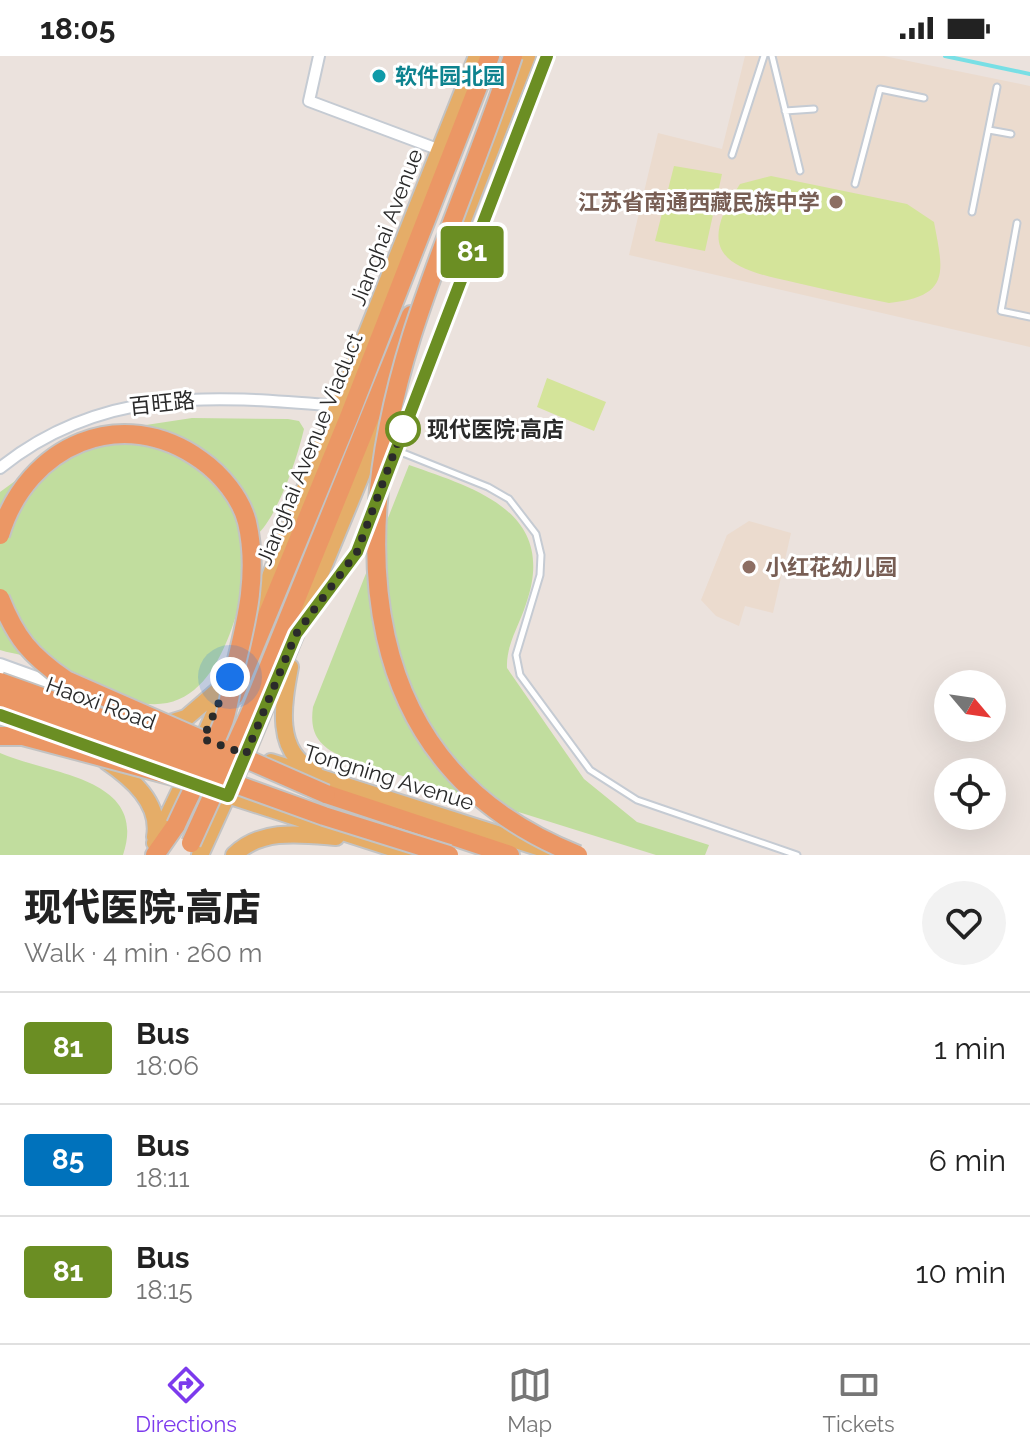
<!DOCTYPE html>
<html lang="en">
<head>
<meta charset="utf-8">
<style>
  :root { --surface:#fff; --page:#f2f2f2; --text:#222; --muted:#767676; --line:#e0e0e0; --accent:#7c3aed }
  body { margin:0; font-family:Raleway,"Noto Sans SC",sans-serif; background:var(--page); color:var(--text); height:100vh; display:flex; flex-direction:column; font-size:30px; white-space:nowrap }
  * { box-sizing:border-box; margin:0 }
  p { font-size:26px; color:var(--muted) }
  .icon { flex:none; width:44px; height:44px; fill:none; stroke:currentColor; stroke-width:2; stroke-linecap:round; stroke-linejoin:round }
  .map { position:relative; height:799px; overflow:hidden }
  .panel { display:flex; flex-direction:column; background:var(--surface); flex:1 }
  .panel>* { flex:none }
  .badge { padding:0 16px; border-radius:6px; font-size:28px; line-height:52px }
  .needle { width:52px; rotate:119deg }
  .buttons { position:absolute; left:934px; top:614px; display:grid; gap:16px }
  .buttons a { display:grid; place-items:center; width:72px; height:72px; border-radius:50%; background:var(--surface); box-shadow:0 8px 32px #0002; font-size:40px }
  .you { position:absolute; width:40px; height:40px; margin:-20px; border:6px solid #fff; border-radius:50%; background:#1a73e8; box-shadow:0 0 0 12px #1a73e833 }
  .map>.badge { position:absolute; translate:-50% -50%; box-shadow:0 0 0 4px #fff }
  .round { display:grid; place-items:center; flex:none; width:84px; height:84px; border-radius:42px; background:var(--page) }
  .overview { display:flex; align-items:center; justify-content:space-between; height:136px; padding:0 24px }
  h1 { font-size:38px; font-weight:800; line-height:60px }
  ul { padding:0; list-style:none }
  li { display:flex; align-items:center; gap:24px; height:112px; padding:0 24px; border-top:2px solid var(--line) }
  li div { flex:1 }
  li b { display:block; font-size:30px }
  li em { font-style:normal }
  li .badge { min-width:88px; font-weight:700; text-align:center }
  .status { display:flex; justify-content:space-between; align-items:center; height:56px; padding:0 40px; background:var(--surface); direction:ltr }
  .status svg { height:22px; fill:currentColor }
  .menu { display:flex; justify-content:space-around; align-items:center; height:112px; border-top:2px solid var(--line); background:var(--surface); font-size:22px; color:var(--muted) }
  .menu a { display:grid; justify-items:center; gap:4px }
  .menu .on { color:var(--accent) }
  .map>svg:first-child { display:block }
  .education { fill:#ebdbce }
  .green { fill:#c1dd9e }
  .pitch { fill:#d4e49a }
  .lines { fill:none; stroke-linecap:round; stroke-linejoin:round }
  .stream { stroke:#78dfe5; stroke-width:4 }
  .service-casing { stroke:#c5cbd3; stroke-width:9 }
  .minor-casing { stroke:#c5cbd3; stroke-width:14 }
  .tertiary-casing { stroke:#c5cbd3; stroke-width:16 }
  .secondary-casing { stroke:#c5cbd3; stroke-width:18 }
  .primary-casing { stroke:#c3c3c3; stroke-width:20 }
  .trunk-casing { stroke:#c3c3c3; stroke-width:22 }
  .service { stroke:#fff; stroke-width:5 }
  .minor { stroke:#fff; stroke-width:10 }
  .tertiary { stroke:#fff; stroke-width:12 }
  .secondary { stroke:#fff; stroke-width:14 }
  .primary { stroke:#e5ad68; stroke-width:16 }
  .trunk { stroke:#eb9765; stroke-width:18 }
  .trunk-bridge-casing { stroke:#c3c3c3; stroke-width:22; stroke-linecap:butt }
  .trunk-bridge { stroke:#eb9765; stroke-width:18 }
  .line-casing { stroke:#fff; stroke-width:18 }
  .line { stroke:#6b8e23; stroke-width:12 }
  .walk { stroke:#2a2a2a; stroke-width:8; stroke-dasharray:0 14.4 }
  .culture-dot { fill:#0f9aa8; stroke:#fff; stroke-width:3 }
  .education-dot { fill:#8d6e63; stroke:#fff; stroke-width:3 }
  .stop-dot { fill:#fff; stroke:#6b8e23; stroke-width:4 }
  .labels { text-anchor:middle; stroke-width:6; stroke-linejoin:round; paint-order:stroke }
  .culture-label { font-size:22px; font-weight:bold; fill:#0d838f; stroke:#fff; text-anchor:start }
  .education-label { font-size:22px; font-weight:bold; fill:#785e54; stroke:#fff; text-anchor:end }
  .street-label { font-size:22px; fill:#2a2a2a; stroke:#fff }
  .stop-label { font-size:22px; font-weight:bold; fill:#2a2a2a; stroke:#fff; text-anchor:start }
</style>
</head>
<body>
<div class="status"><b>18:05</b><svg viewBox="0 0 49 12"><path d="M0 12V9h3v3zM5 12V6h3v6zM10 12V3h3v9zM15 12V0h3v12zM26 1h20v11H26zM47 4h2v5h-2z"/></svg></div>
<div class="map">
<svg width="1030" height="799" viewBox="0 0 1030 799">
  <rect width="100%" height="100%" fill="#ebe2dd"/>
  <path class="education" d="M745 0H884L1030 30V291L629 199 658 77 722 93Z
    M749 465 791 477 773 557 745 550 739 570 716 560 701 544 727 479Z"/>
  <path class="green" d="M192 362 288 363 299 365 304 373C297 403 278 460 256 480 240 542 224 670 132 645 94 635 61 614 24 600 16 597 8 597 0 594V436L33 412 113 374Z
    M409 409C478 433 558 457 526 548 519 570 506 589 507 612L584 723 637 766 709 789 705 799H656L345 702C320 691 309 679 313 651Z
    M0 697C50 719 149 721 123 799H0Z"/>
  <path class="pitch" d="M674 110 722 118 705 195 655 185Z
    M771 120 907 148 934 166C943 215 952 240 889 247 858 241 828 234 797 227 730 213 692 200 740 128Z
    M547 322 606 346 594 375 537 351Z"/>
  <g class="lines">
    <path class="stream" d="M945 0 1030 18"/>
    <defs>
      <path id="service" d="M772 0 800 115
        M785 55 814 53
        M989 74 1011 78
        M732 99 764 0
        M855 128 880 33 924 42
        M972 156 997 31
        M1017 167 1001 255 1030 261
        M398 395 488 431 509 443 536 478 541 499 540 519 516 599 520 619 590 714 637 744 797 799"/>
      <path id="minor" d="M319 0 309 45 440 94
        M0 412C103 329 216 340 340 350"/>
      <path id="tertiary" d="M388 417 547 0
        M305 566 357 496 374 452"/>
      <path id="secondary" d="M0 610 86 641
        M0 659 71 685"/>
      <path id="primary" d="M449 200 527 0
        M250 571 477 0
        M290 611C283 648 274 696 314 715
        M163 669 186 662 222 631
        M199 693 228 626
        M106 705C131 722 161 747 155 781
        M271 706 563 799
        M221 737 414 799
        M155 787 190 714
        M200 799 246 698 386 359
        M234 799C261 772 301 778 336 781"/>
      <path id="trunk" d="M234 640 349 361 490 0
        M250 657 411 259
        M326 738 510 799
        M155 799 176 769"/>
    </defs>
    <use href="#service" class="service-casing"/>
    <use href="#minor" class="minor-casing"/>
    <use href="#tertiary" class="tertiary-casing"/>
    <use href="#secondary" class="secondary-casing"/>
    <use href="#primary" class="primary-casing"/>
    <use href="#trunk" class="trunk-casing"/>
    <use href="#service" class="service"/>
    <use href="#minor" class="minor"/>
    <use href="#tertiary" class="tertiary"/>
    <use href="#secondary" class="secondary"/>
    <use href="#primary" class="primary"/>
    <use href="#trunk" class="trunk"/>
    <defs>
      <path id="trunk-bridge" d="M513 0C482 94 442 185 412 279 349 481 350 709 578 799
        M0 479C27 389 122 347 201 404 221 418 241 442 247 466 259 518 246 567 234 616 231 632 229 649 224 664 210 700 192 734 176 769
        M0 542C16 582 30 599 66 624L326 738
        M0 626 216 703
        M0 643 324 760 449 799
        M0 680H23L207 729
        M191 787 250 657"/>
    </defs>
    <use href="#trunk-bridge" class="trunk-bridge-casing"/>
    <use href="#trunk-bridge" class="trunk-bridge"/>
  </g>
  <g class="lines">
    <defs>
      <path id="line" d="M0 659 228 740 296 578 357 496 547 0"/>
    </defs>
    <use href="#line" class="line-casing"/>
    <use href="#line" class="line"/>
    <path class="walk" d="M230 621 203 683 246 698 296 578 357 496 403 373"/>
  </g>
  <circle class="culture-dot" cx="379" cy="20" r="8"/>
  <g class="education-dot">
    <circle cx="836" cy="146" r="8"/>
    <circle cx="749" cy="511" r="8"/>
  </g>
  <circle class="stop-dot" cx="403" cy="373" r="16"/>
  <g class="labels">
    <g class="culture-label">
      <text x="395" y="28">软件园北园</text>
    </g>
    <g class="education-label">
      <text x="820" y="154">江苏省南通西藏民族中学</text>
      <text x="765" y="519" text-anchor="start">小红花幼儿园</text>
    </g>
    <g class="street-label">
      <text transform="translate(386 171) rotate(-69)" y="8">Jianghai Avenue</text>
      <text transform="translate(162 347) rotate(-6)" y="8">百旺路</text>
      <text transform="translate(309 393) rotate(-68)" y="8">Jianghai Avenue Viaduct</text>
      <text transform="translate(101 647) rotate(20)" y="8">Haoxi Road</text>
      <text transform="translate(389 721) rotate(17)" y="8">Tongning Avenue</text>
    </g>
    <g class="stop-label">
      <text x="427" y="381">现代医院·高店</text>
    </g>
  </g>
</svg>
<div class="buttons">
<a><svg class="needle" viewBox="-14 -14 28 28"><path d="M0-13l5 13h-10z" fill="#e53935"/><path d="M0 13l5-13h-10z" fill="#767676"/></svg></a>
<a><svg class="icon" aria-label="locate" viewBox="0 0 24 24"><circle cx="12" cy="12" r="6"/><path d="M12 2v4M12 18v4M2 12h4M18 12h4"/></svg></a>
</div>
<div class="you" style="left:230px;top:621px"></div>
<b class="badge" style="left:472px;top:196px;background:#6b8e23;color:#fff">81</b>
</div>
<section class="panel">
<div class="overview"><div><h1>现代医院·高店</h1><p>Walk · 4 min · 260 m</p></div><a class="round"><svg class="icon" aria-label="heart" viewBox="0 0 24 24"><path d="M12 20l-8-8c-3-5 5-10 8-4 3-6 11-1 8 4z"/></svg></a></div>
<ul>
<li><span class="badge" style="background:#6b8e23;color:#fff">81</span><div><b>Bus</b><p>18:06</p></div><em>1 min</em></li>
<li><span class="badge" style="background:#0072bc;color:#fff">85</span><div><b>Bus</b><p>18:11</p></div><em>6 min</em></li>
<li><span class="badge" style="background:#6b8e23;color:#fff">81</span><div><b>Bus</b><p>18:15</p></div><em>10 min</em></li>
</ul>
</section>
<nav class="menu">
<a class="on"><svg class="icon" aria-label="directions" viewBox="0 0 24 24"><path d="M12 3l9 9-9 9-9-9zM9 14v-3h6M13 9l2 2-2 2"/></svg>Directions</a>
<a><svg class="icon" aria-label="map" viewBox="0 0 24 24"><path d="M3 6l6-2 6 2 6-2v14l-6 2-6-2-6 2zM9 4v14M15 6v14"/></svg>Map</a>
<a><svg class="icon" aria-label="tickets" viewBox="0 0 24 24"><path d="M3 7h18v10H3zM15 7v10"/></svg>Tickets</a>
</nav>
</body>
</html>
